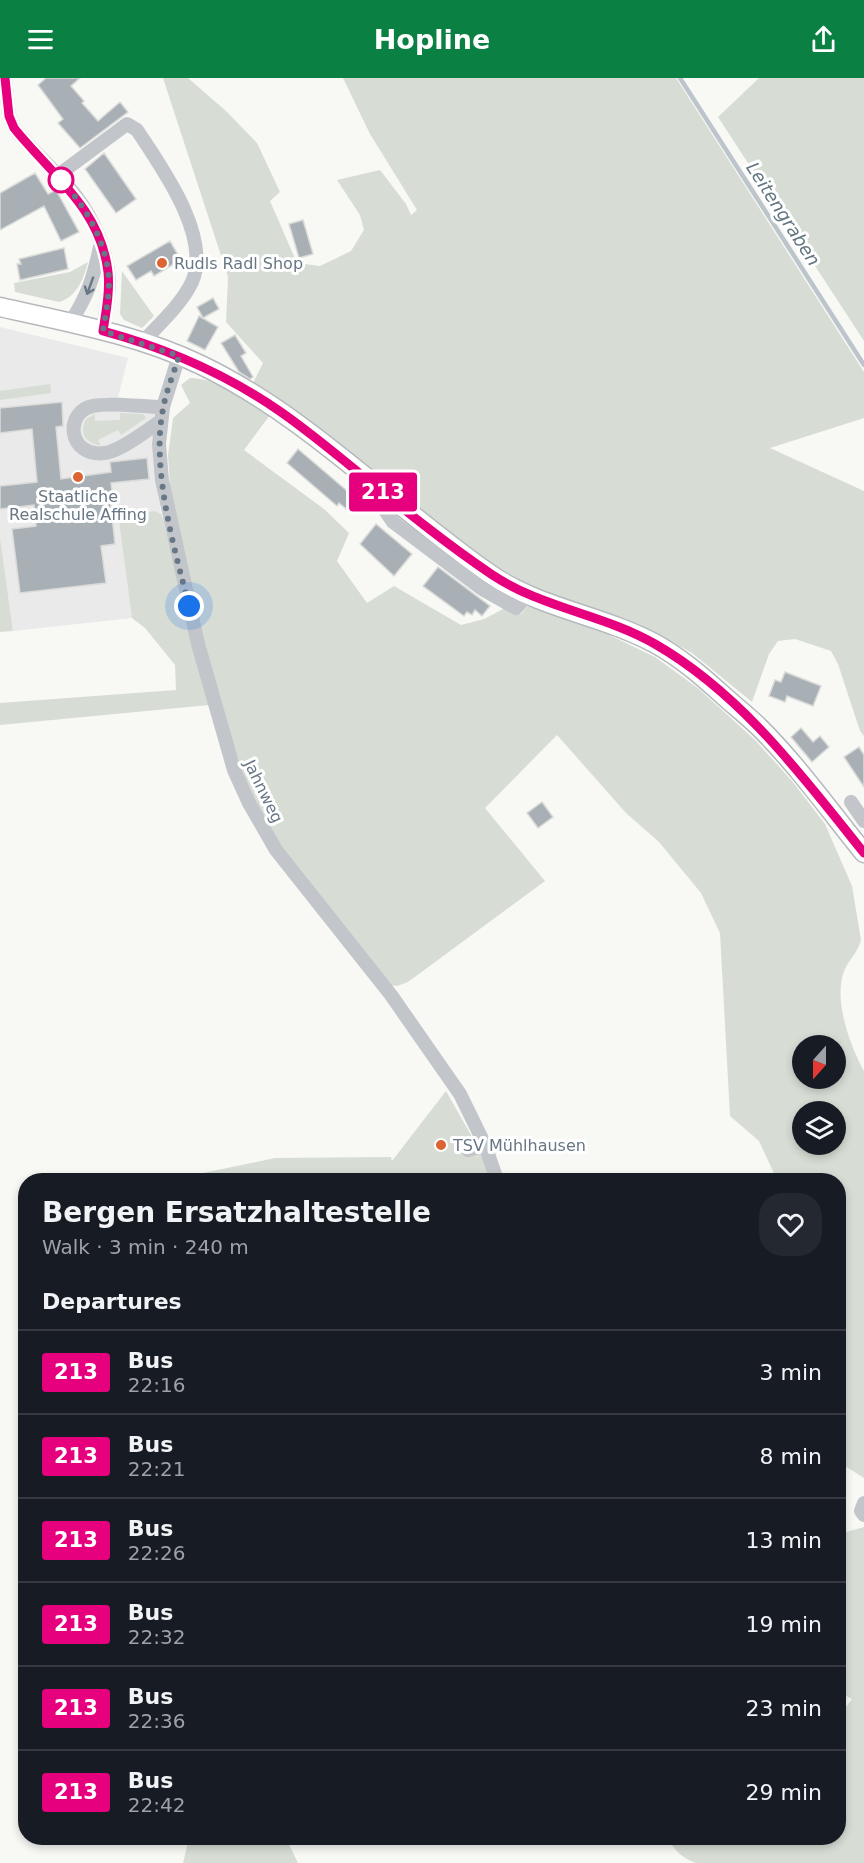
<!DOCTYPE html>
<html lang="en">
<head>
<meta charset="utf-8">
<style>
  :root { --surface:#171b24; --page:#242831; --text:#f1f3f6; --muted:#9ea1a6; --line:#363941; --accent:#0b8043 }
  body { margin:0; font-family:"DejaVu Sans",sans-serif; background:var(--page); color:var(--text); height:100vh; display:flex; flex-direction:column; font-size:22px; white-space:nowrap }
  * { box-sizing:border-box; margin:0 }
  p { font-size:20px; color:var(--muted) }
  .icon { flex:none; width:33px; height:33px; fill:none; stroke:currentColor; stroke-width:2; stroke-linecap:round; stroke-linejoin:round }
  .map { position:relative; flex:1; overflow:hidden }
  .panel { position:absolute; left:18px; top:1095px; width:828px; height:672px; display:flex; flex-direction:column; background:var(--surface); border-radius:24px; box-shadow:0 3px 9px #0003 }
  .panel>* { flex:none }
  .badge { padding:0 12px; border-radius:4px; font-size:21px; line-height:39px }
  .needle { width:39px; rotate:201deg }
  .tools { position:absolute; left:792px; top:957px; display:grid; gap:12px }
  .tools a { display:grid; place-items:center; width:54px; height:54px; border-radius:50%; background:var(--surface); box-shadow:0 3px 9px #0003; font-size:30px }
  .you { position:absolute; width:30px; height:30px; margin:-15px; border:4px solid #fff; border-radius:50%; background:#1a73e8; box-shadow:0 0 0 9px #1a73e833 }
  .map>.badge { position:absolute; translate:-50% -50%; box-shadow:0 0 0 3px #fff }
  h2 { padding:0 24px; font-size:22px; line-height:54px }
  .round { display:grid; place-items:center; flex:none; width:63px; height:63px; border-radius:24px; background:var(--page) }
  .headline { display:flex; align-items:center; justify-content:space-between; height:102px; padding:0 24px }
  h1 { font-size:28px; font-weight:700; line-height:45px }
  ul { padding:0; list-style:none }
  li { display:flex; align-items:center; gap:18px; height:84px; padding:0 24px; border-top:2px solid var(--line) }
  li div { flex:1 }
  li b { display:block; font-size:22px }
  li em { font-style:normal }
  li .badge { min-width:66px; font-weight:700; text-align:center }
  header { display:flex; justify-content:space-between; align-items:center; height:78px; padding:0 24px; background:var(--accent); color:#fff; font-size:27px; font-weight:700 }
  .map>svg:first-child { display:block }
  .built { fill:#e9eae9 }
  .green { fill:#d7ddd5; fill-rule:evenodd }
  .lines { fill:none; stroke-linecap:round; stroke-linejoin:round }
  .stream { stroke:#bcc5cb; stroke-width:4.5 }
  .building { fill:#a8b0b6; stroke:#dadad8; stroke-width:1.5 }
  .major-casing { stroke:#b5b9bd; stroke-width:21 }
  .minor { stroke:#c2c5c9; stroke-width:14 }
  .major { stroke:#fff; stroke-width:18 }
  .oneway { stroke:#687785 }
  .line-casing { stroke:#fff; stroke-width:14 }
  .line { stroke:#e6007e; stroke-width:9 }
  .walk { stroke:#687785; stroke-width:6; stroke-dasharray:0 10.8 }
  .stop-dot { fill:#fff; stroke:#e6007e; stroke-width:3 }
  .poi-dot { fill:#db6432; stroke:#fff; stroke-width:2 }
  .labels { text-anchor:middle; stroke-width:6; stroke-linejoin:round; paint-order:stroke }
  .poi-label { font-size:16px; fill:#687785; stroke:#fff; text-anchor:start }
  .street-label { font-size:16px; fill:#687785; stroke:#fff }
  .water-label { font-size:18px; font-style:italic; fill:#647780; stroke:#fff }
</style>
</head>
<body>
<header><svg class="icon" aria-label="menu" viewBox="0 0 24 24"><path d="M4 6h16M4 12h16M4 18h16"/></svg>Hopline<svg class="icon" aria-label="share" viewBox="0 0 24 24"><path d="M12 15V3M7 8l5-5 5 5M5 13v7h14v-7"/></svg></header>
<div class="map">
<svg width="864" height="1785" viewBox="0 0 864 1785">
  <rect width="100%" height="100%" fill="#f8f8f5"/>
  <path class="built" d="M0 249 128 280 118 319 140 322 156 335 152 365 161 436 155 433 118 438 132 540 13 553 0 459Z"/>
  <path class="green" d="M163 0H188L226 33 257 65 280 114 270 123 297 185 320 188 351 173 364 152 360 137 337 102 380 92 406 126 411 137 417 132 370 56 343 0H676L864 294V340L770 370 864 413V658L860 653 838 586 831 573 795 561 778 563 769 576 752 624 692 575 648 551 531 509 492 485 443 449 384 400 309 343 253 305 263 285 226 244 228 199Z
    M759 0H864V263L718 39Z
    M88 184C84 200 77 219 59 224L15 214 14 205 70 194Z
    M122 193 154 238 142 250 124 242 120 236Z
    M190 300C221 301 245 322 270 337L244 372 324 431 349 455 337 483 367 525 394 508 461 547 484 541 505 530 521 536 527 528 607 556 655 579 699 611 755 662 792 703 825 746 852 808 861 862C858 874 850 880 845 891 832 919 850 968 864 993V1400L845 1388 839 1400 838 1102H777L759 1063 730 1038 720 855 701 815 659 764 626 735 557 657 485 730 545 803 408 904 397 908 388 907 280 767 248 714 194 540 172 436 168 377 173 340 190 325 181 307ZM802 968H836V1000H802ZM802 1034H836V1066H802Z
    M50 306 51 315 0 322V313Z
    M120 335 143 336 146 340 121 357 118 352 98 362 101 368C85 364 79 356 86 341L95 336V343L120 342Z
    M155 433 161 436 163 441 209 627 0 647V625L176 612 175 587 145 550 132 540 118 437Z
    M0 459 13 553 0 554Z
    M446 1013 483 1078 490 1102H202L203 1095 275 1080 391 1079 392 1083Z
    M864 1449V1785H696C683 1781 674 1772 668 1760H838L839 1638 852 1621 839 1614V1476L846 1454Z
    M189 1760H286L298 1785H183Z"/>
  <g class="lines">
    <path class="stream" d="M680 0 864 287"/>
  </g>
  <path class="building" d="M46 0H80L71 8 84 23 82 25 98 43 120 24 128 34 80 70 58 45 63 41 38 7Z
    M104 75 136 121 116 135 85 91Z
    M35 95 48 116 56 112 79 154 61 163 44 128 0 152V115Z
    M303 142 313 176 299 180 289 146Z
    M170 163 181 182 154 198 151 193 136 202 127 188Z
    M64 170 68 191 20 202 17 186H21L19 181Z
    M213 220 219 231 203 240 197 229Z
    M199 238 218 249 205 272 187 263Z
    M235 257 246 275 241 278 253 299 250 301 239 294 221 265Z
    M62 324 63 348 56 349 61 401 111 394 110 384 147 380 149 401 111 405 113 419H110L115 466 101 468 106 505 20 515 12 451 36 448 34 427 0 431V408L37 404 32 351 0 355V330Z
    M298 371 359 423 350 434 339 425 337 428 287 385Z
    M376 446 412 476 394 498 360 466Z
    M438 489 490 528 482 538 475 532 472 537 467 534 464 538 423 508Z
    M785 594 821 608 813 628 787 618 785 624 769 618 775 602 781 604Z
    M801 650 813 664 820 658 829 669 812 684 791 659Z
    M859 669 864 677V709L844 679Z
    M542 724 553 739 538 750 527 735Z"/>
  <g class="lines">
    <defs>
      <path id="major" d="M0 229C67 244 139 257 201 287 309 339 392 428 490 496 539 530 601 537 654 565 680 579 703 599 725 619 736 629 749 639 760 650 798 688 830 733 864 775"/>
    </defs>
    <use href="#major" class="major-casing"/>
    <path class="minor" d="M5 0 9 38 14 50C33 74 57 94 76 118 93 140 108 174 109 203 109 219 105 236 103 253
      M57 98 127 46 137 52C161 89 212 158 192 204 181 227 159 246 142 265
      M70 245C88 217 93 201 100 169
      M179 278 163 329 159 366 162 402 198 566 234 692 249 725 276 772 391 917 460 1016 485 1067 497 1102
      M161 343C147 352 121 373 105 375 67 380 64 333 93 328 111 324 143 329 163 329
      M379 411 380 425 393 444 482 511 516 530 528 516
      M851 724 864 743
      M468 1072 485 1067
      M864 1425 861 1433 864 1437"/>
    <use href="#major" class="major"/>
  </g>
  <defs><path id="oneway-shaft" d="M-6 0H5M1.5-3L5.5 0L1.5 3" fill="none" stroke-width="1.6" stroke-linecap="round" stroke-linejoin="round" transform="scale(1.5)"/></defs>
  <use class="oneway" href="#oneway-shaft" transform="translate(90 208) rotate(110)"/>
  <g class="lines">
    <defs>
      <path id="line" d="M5 0 9 38 14 50C50 95 101 131 108 194 110 213 106 234 103 253 166 270 224 295 278 332 300 347 321 364 342 381 390 420 439 461 491 496 541 530 603 536 655 566 742 616 803 699 864 775"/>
    </defs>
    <use href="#line" class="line-casing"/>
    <use href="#line" class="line"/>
    <path class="walk" d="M61 102C84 126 103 159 108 192 111 212 106 233 103 253L179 278C174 295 166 313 163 331 151 391 174 469 189 528"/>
  </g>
  <circle class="stop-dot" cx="61" cy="102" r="12"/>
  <g class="poi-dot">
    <circle cx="162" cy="185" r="6"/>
    <circle cx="78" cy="399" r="6"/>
    <circle cx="441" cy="1067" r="6"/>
  </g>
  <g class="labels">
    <g class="poi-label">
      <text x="174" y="191">Rudls Radl Shop</text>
      <text x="78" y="424" text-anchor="middle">Staatliche<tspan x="78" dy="18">Realschule Affing</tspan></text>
      <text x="453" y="1073">TSV Mühlhausen</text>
    </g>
    <g class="street-label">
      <text transform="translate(264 713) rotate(64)" y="6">Jahnweg</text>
    </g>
    <g class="water-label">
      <text transform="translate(783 136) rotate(57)" y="6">Leitengraben</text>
    </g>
  </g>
</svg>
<div class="tools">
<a><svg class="needle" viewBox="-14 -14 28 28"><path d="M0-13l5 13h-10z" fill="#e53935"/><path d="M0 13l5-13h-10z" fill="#9ea1a6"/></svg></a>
<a><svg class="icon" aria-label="layers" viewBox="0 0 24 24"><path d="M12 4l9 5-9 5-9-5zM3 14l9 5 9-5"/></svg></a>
</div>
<div class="you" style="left:189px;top:528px"></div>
<b class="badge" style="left:383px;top:414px;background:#e6007e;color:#fff">213</b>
<section class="panel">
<div class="headline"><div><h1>Bergen Ersatzhaltestelle</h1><p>Walk · 3 min · 240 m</p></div><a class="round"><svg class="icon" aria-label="heart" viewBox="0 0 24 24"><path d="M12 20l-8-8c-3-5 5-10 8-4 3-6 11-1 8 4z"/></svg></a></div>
<h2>Departures</h2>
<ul>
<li><span class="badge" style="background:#e6007e;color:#fff">213</span><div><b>Bus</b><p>22:16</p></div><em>3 min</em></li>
<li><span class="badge" style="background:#e6007e;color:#fff">213</span><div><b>Bus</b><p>22:21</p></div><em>8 min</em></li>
<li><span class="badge" style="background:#e6007e;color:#fff">213</span><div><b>Bus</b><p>22:26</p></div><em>13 min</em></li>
<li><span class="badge" style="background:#e6007e;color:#fff">213</span><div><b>Bus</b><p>22:32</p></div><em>19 min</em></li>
<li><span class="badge" style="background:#e6007e;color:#fff">213</span><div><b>Bus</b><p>22:36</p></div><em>23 min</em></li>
<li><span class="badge" style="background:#e6007e;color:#fff">213</span><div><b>Bus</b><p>22:42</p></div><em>29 min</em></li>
</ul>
</section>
</div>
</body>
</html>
